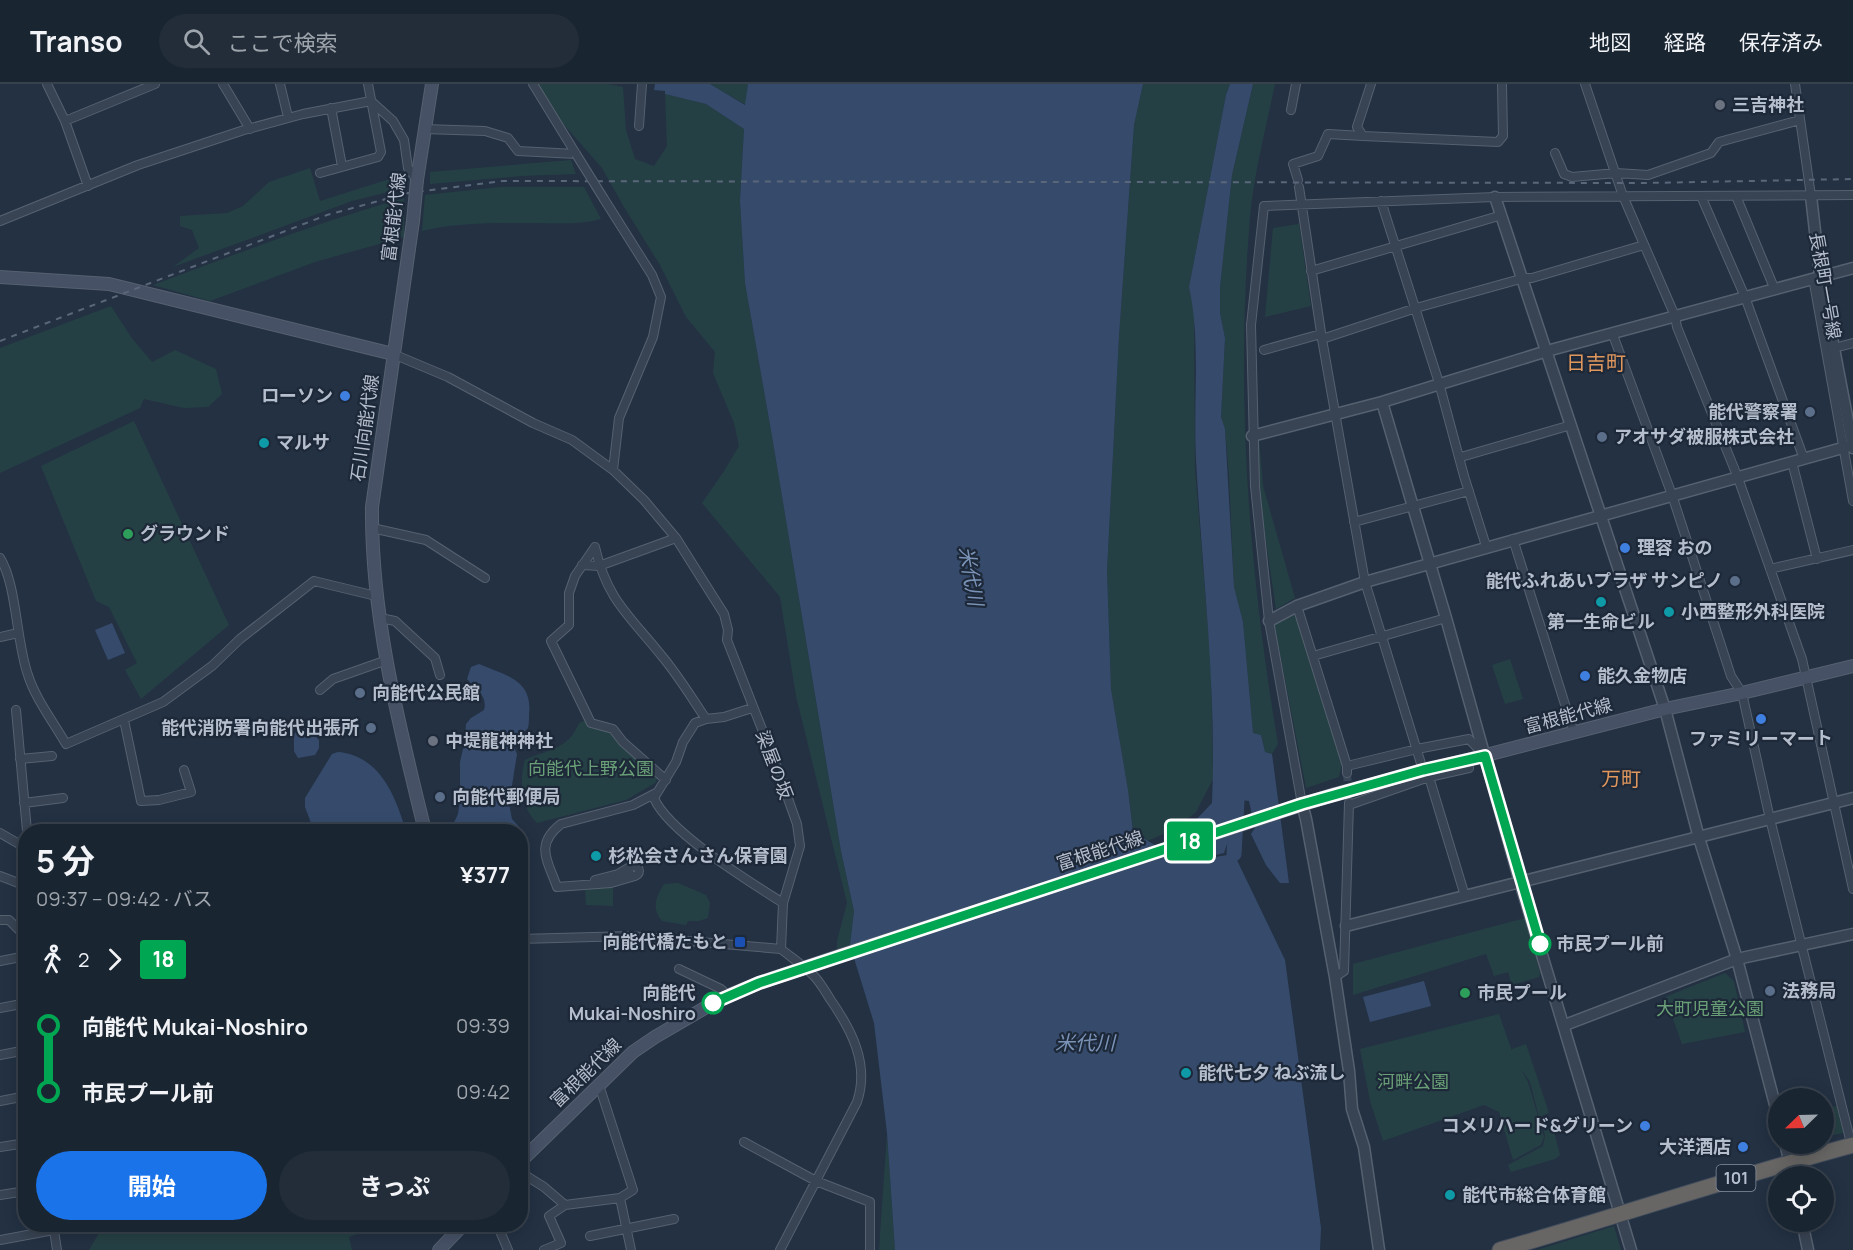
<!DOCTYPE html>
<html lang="ja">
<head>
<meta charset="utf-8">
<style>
  :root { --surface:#1a2532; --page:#232d3a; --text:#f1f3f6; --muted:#9fa5ac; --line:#38424d; --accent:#1a73e8 }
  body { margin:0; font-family:Manrope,"Noto Sans JP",sans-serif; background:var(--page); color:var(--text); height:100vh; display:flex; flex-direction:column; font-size:22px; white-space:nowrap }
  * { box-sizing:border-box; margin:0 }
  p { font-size:20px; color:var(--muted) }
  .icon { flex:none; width:33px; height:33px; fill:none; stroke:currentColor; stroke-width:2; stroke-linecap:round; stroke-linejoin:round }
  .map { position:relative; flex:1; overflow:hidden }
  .sheet { position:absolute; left:18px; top:740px; width:510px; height:408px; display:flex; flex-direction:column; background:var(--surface); border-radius:24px; box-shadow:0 3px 15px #0003,0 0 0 2px var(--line) }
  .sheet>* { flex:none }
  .badge { padding:0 12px; border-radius:4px; font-size:21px; line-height:39px }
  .needle { width:39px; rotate:247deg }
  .fabs { position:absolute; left:1768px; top:1004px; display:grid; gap:12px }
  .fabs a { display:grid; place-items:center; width:66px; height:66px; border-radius:50%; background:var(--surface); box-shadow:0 3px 15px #0003,0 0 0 2px var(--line); font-size:30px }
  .map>.badge { position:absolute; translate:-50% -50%; box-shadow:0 0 0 3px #fff }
  .legs { display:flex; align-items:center; gap:9px; height:66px; padding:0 18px; font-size:20px }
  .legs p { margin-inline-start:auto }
  .head { display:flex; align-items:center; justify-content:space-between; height:102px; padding:0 18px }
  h1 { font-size:33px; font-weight:700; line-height:45px }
  .button { display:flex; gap:12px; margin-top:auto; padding:12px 18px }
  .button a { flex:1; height:69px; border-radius:36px; background:var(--accent); color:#fff; font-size:24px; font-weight:700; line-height:69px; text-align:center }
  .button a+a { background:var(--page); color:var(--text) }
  ul { padding:0 18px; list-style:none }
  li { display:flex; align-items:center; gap:21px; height:66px; font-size:22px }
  li i { display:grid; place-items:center; width:9px; height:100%; margin:0 8px; background:currentColor }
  li i::after { content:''; width:15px; height:15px; margin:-8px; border:4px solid; border-radius:50%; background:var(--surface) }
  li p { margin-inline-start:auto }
  li:first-child i { background:linear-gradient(#0000 50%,currentColor 0) }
  li:last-child i { background:linear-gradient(currentColor 50%,#0000 0) }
  header { display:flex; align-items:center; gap:36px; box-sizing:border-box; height:84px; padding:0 30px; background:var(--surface); border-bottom:2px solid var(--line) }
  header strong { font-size:28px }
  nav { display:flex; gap:33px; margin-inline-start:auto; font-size:21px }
  .search { width:420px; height:54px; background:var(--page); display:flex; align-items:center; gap:15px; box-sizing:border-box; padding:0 21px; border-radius:33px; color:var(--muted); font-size:22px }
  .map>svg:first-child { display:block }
  .green { fill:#254044 }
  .water { fill:#364b6c }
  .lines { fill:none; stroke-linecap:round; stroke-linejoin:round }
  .river { stroke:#364b6c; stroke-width:15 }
  .minor-tunnel { stroke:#394658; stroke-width:8; stroke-dasharray:8 4; stroke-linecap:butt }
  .minor-casing { stroke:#566170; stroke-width:10 }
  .tertiary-casing { stroke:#566170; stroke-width:13 }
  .secondary-casing { stroke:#566170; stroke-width:14 }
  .trunk-casing { stroke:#434e5d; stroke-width:17 }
  .minor { stroke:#384353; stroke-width:8 }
  .tertiary { stroke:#384353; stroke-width:10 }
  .secondary { stroke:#465166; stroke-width:12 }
  .trunk { stroke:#686664; stroke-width:15 }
  .rail { stroke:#5a677a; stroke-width:2; stroke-dasharray:6 6; stroke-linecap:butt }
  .minor-bridge-casing { stroke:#566170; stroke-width:10; stroke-linecap:butt }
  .secondary-bridge-casing { stroke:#566170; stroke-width:14; stroke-linecap:butt }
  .minor-bridge { stroke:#384353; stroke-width:8 }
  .secondary-bridge { stroke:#465166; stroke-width:12 }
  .line-1-casing { stroke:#fff; stroke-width:14 }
  .line-1 { stroke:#00a651; stroke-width:9 }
  .worship-dot { fill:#6b7280; stroke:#1d2838; stroke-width:2 }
  .shop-dot { fill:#3f7fe0; stroke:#1d2838; stroke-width:2 }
  .service-dot { fill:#5c6f8a; stroke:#1d2838; stroke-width:2 }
  .culture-dot { fill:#0f9aa8; stroke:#1d2838; stroke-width:2 }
  .leisure-dot { fill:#2e9e5b; stroke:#1d2838; stroke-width:2 }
  .transit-dot { fill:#1a4fb4; stroke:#1d2838; stroke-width:2 }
  .stop-1-dot { fill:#fff; stroke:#00a651; stroke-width:3 }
  .labels { text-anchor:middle; stroke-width:4.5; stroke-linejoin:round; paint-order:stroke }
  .shield { fill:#1d2838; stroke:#8791a0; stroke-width:1.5 }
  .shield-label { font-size:16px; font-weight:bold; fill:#b5becd }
  .poi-label { font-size:18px; font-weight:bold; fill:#b5becd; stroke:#1d2838; text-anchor:start }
  .street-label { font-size:18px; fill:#b5becd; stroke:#1d2838 }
  .park-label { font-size:18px; fill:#6aa077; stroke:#1d2838 }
  .stop-label { font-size:18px; font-weight:bold; fill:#b5becd; stroke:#1d2838; text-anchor:start }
  .neighbourhood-label { font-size:20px; fill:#e0975d; stroke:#1d2838 }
  .water-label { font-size:20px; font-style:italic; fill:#7a93b7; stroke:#1d2838 }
</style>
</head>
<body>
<header>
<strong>Transo</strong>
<div class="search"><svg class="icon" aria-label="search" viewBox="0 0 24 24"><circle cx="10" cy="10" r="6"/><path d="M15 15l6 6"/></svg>ここで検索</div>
<nav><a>地図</a><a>経路</a><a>保存済み</a></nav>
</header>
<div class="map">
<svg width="1853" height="1166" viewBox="0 0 1853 1166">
  <rect width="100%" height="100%" fill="#233143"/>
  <path class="green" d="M538 0H608L623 3 626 46 635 75 654 82 667 62 665 10 706 20 744 45 740 117 745 199 773 358 841 767 854 827 850 861 837 867V857L847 819 796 612 780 513 702 419 724 387 739 362 734 339 713 289 715 268 686 233 660 181 624 123 602 84 558 34Z
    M710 0H748L746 21Z
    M1143 0H1230L1226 11 1189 203 1194 225 1195 385 1211 581 1213 695 1196 728 1173 746 1147 757 1133 748 1128 706 1111 605 1107 487 1119 252 1134 41Z
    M1253 0H1275C1266 44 1254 89 1250 134 1235 309 1249 488 1278 660L1272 670 1265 668 1261 651 1253 649 1243 538 1234 504 1229 392 1225 345 1221 333 1225 254 1220 229V203L1232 91Z
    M571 76 576 90 521 92 430 100V88Z
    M310 84 320 117 399 92 404 104 352 117 173 183 199 164 192 146 180 142V132L227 129 243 122 269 98Z
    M500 103H584L601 135C580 141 559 139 537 139 498 139 459 138 422 147L425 111Z
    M404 114V153L315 178 210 217 153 201C236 170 319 138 404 114Z
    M1299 140 1311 222 1265 233 1273 144Z
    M111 222 131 253 152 278 175 266 216 285 222 310 208 323 184 324 144 315 140 324 0 389V264Z
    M134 337 229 541 141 615 125 586 137 579 109 523 96 517 41 382Z
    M1259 354 1263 402 1295 514 1276 525 1263 437 1256 355Z
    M1297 527 1342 680 1339 693 1306 704 1274 538Z
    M1510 575 1523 615 1505 620 1492 581Z
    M588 635 611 648 623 664 659 691 655 699 626 716 537 739C521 724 519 697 525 676 548 665 568 666 579 639Z
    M678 799 706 811 710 819 708 834 699 837H688L686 841 662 837C651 824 656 813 664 800Z
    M613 803V822L586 821 585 804Z
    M1525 834 1540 889 1539 893 1512 901 1508 888 1494 892 1486 870 1353 911V880Z
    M1725 889 1734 897 1745 948 1682 960 1665 913Z
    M1499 930 1512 967V965L1526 960 1549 1029 1539 1033 1530 998 1521 985 1528 998 1544 1053 1541 1061 1513 1076 1499 1028 1484 1021 1383 1057 1370 1017 1360 965Z
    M1837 1022 1843 1049 1824 1053V1025Z
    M1553 1043 1560 1071 1555 1075 1511 1088 1508 1081 1543 1062 1545 1052 1544 1046Z
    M887 1049 895 1166H879Z
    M106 1140H355L358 1150 349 1153 352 1166H89L103 1142Z
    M1614 1142 1621 1166H1537Z"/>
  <path class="water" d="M655 0H710L745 21 748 0H1143L1134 41 1119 252 1107 487 1111 605 1128 706 1133 748 1183 778 1190 742 1212 719C1217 604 1202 489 1196 375 1193 319 1201 256 1189 203L1226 11 1230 0H1253L1232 91 1220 203V229L1225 254 1221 333 1225 345 1234 503 1243 538 1253 649 1261 651 1265 668 1272 670 1289 799H1280L1266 781 1251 750 1255 744 1249 717 1242 716 1233 722 1229 754 1224 769 1196 776 1234 770 1285 876 1321 1144 1320 1166H895L887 1049 874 939 850 861 854 827 841 767 773 358 745 199 740 117 744 45 706 20 665 10V7L654 6Z
    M112 539 125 569 108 576 95 546Z
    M479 580C504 591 533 595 529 630 529 634 529 640 528 644 525 649 516 649 512 652L511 657 517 670 509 720 512 735 521 745V750L520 747H450L458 730 460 717V678L465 656 466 640 471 634 484 626C488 612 476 605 467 595L471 583Z
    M307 644 319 656V664L315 671 298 674 294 667V650L299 645Z
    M338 668C380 672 395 711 406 747H314L305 723V714L332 670Z
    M1424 897 1431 922 1370 938 1363 913Z"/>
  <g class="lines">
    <path class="river" d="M1234 770 1238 699"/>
    <path class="minor-tunnel" d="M1347 689 1349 719"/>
    <defs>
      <path id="minor" d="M47 0 65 37 88 102
        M223 0 250 45
        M280 0 288 33
        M533 0 576 70
        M1371 0 1357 43 1363 52 1498 58 1503 52 1502 0
        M1585 0 1623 112 1675 232 1677 243 1738 394 1802 575 1853 805
        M1795 0 1811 112
        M372 18 393 37 404 56 408 84 417 96
        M331 24 342 82
        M1291 26 1296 0
        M65 37 155 0
        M639 42 642 0
        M424 45 485 47 508 54 518 67 576 70
        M1555 69 1564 90 1572 93 1616 89 1648 91 1711 69 1719 58 1800 36
        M320 89 378 73 381 68 368 0
        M1298 96 1293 80 1318 72 1328 50 1363 52
        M1299 103 1322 255 1365 498 1423 686
        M1701 112 1745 213 1804 375
        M1736 112 1775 206
        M604 115 652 191 661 213 653 253 619 334 613 386
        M1381 117 1439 299 1464 392 1486 462
        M0 137 138 81 244 46 303 30 371 17
        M1311 187 1502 131
        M1813 194 1853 417
        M1613 251 1672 411 1731 592 1742 609 1770 735 1852 1063
        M1322 255 1416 224 1524 194H1532L1644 161
        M1830 265 1853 259
        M1264 266 1321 250
        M393 270 448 293 533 339 572 356 613 386 644 416 676 454 724 530 728 546 727 556 776 681 797 740 800 762 783 819 781 865C792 874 804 882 814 892 820 898 825 907 830 915 851 945 870 980 857 1018L780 1166
        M1461 373 1571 341
        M1792 378 1817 475
        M1354 438 1469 407
        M372 444 426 456 485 494
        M1513 455 1574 649
        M595 463 575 492 569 509V541L551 557 591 639 613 645 623 658 666 696
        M595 463C607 516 629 531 661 571 678 591 691 613 706 635
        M0 474C17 501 16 558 28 591 35 614 54 639 66 660L163 618 212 582 240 555 314 497 376 512
        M582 481 599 482 676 454
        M1770 485 1853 466
        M1297 522 1347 682V689
        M380 534 395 537 435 574 440 591
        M0 553 18 549
        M1313 572 1446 534
        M320 606 333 595 387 576
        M752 624 724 633 706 635 695 639 683 658 676 678 654 714C668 748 750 798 783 819
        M16 626 27 747
        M124 636 141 717 159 716 191 708 184 686
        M20 675 52 672
        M1347 682 1417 665 1469 655 1484 671
        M1429 693 1469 684
        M24 719 63 714
        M1302 720 1269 537 1255 402 1251 241 1264 122 1495 113 1853 111
        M1349 721 1429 693 1465 812
        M0 749 26 764
        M629 787a5 5 0 1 1 10 0a5 5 0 1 1-10 0Z
        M0 792 26 802
        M635 792 611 799 557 803C548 777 534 761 561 740L633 721 656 709
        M595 796 618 790 630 783
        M0 836H9L26 853
        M520 855 630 852 781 865
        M0 877 26 872
        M679 885 721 905 728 912
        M1335 893 1344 887 1349 719
        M0 924 26 919
        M0 971 26 966
        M0 1017 26 1012
        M744 1058 816 1097 870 1118V1166
        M0 1063 26 1059
        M520 1088 544 1103 565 1121 620 1114 633 1106 599 1001
        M0 1111 26 1107
        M620 1114 631 1166
        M53 1140 57 1166
        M497 1140 508 1166
        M590 1152 674 1135
        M0 1156 54 1146
        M544 1166 561 1159 549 1132 565 1121"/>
      <path id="tertiary" d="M1811 112 1820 191 1853 364
        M1495 113 1665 625 1699 754 1737 875 1779 1036
        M1382 318 1446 534 1520 798 1631 1166
        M1252 352 1382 318 1547 267 1853 184
        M1269 537 1297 522 1365 498 1853 361
        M1302 720 1306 735 1335 893 1349 987 1352 1025 1364 1063 1379 1166
        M1346 842 1853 714
        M1565 941 1737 875 1853 850
        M1785 1059 1793 1092
        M1802 1137 1808 1166"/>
      <path id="secondary" d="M417 96 432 0
        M413 137 372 423C371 533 399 641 425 747
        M0 193 109 200 393 270
        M1370 701 1665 625 1742 609 1853 582
        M520 1078 633 968 655 953 722 914 759 899 839 872 1335 710
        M439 1166 464 1140"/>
      <path id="trunk" d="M1500 1166C1618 1132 1734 1093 1853 1061"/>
    </defs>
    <use href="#minor" class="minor-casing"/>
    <use href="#tertiary" class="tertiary-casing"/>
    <use href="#secondary" class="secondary-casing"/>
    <use href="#trunk" class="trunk-casing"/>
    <use href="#minor" class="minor"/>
    <use href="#tertiary" class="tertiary"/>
    <use href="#secondary" class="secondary"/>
    <use href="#trunk" class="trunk"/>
    <path class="rail" d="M0 257 327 131 408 109 502 97 1646 99 1853 95"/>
    <defs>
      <path id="minor-bridge" d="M576 70 604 115"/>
      <path id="secondary-bridge" d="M413 137 417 96
        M1335 710 1370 701"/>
    </defs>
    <use href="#minor-bridge" class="minor-bridge-casing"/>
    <use href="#secondary-bridge" class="secondary-bridge-casing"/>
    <use href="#minor-bridge" class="minor-bridge"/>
    <use href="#secondary-bridge" class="secondary-bridge"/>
  </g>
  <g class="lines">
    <defs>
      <path id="line-1" d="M713 919 759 899 1302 720 1423 686 1485 672 1540 860"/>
    </defs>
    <use href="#line-1" class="line-1-casing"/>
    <use href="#line-1" class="line-1"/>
  </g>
  <g class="worship-dot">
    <circle cx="1720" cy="21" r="6"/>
    <circle cx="433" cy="657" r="6"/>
  </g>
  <g class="shop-dot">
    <circle cx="345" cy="312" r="6"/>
    <circle cx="1625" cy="464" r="6"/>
    <circle cx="1585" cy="592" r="6"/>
    <circle cx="1761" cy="635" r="6"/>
    <circle cx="1645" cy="1042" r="6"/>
    <circle cx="1743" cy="1063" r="6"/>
  </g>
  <g class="service-dot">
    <circle cx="1810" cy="328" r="6"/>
    <circle cx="1602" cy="353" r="6"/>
    <circle cx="1735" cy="497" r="6"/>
    <circle cx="360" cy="609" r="6"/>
    <circle cx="371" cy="644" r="6"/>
    <circle cx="440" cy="713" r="6"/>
    <circle cx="1770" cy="907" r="6"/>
  </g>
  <g class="culture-dot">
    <circle cx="264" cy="359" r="6"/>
    <circle cx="1601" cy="518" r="6"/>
    <circle cx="1669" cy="528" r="6"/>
    <circle cx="596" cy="772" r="6"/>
    <circle cx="1186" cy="989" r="6"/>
    <circle cx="1450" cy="1111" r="6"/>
  </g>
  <g class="leisure-dot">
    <circle cx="128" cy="450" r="6"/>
    <circle cx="1465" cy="909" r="6"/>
  </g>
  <rect class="transit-dot" x="734" y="852" width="12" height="12" rx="3"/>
  <g class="stop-1-dot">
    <circle cx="1540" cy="860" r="10"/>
    <circle cx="713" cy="919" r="10"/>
  </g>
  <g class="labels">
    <rect class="shield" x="1716.5" y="1081" width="39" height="26" rx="4.5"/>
    <g class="shield-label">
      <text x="1736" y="1100">101</text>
    </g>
    <g class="poi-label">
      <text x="1732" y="27">三吉神社</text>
      <text x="333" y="318" text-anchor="end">ローソン</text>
      <text x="1798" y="334" text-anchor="end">能代警察署</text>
      <text x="1614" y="359">アオサダ被服株式会社</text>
      <text x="276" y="365">マルサ</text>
      <text x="140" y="456">グラウンド</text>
      <text x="1637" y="470">理容 おの</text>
      <text x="1723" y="503" text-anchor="end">能代ふれあいプラザ サンピノ</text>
      <text x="1681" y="534">小西整形外科医院</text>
      <text x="1601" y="544" text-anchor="middle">第一生命ビル</text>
      <text x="1597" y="598">能久金物店</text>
      <text x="372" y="615">向能代公民館</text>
      <text x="359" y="650" text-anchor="end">能代消防署向能代出張所</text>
      <text x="1761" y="661" text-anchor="middle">ファミリーマート</text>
      <text x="445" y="663">中堤龍神神社</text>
      <text x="452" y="719">向能代郵便局</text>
      <text x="608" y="778">杉松会さんさん保育園</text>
      <text x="728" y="864" text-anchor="end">向能代橋たもと</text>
      <text x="1782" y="913">法務局</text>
      <text x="1477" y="915">市民プール</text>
      <text x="1198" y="995">能代七夕 ねぶ流し</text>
      <text x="1633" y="1048" text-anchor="end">コメリハード&amp;グリーン</text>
      <text x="1731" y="1069" text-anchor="end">大洋酒店</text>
      <text x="1462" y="1117">能代市総合体育館</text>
    </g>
    <g class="street-label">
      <text transform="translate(394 133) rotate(-83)" y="6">富根能代線</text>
      <text transform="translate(1825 202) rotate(80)" y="6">長根町一号線</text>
      <text transform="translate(365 344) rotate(-82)" y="6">石川向能代線</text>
      <text transform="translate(1568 632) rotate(-15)" y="6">富根能代線</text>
      <text transform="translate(774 681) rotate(69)" y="6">梁屋の坂</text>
      <text transform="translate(1100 767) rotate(-18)" y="6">富根能代線</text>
      <text transform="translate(586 989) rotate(-44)" y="6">富根能代線</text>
    </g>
    <g class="park-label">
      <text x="591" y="691">向能代上野公園</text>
      <text x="1710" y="931">大町児童公園</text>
      <text x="1413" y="1004">河畔公園</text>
    </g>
    <g class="stop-label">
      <text x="1556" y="866">市民プール前</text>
      <text x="696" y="915" text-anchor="end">向能代<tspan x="696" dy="21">Mukai-Noshiro</tspan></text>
    </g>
    <g class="neighbourhood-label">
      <text x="1596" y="286">日吉町</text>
      <text x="1621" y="702">万町</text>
    </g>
    <g class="water-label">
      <text transform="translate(971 492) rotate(80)" y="7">米代川</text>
      <text x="1085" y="966">米代川</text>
    </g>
  </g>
</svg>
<div class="fabs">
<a><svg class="needle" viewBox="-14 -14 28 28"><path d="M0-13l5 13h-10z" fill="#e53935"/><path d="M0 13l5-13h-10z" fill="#9fa5ac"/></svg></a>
<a><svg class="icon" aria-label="locate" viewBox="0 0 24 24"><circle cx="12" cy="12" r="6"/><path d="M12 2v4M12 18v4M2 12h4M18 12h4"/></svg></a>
</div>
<b class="badge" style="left:1190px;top:757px;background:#00a651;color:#fff">18</b>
<section class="sheet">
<div class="head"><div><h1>5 分</h1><p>09:37 – 09:42 · バス</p></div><b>¥377</b></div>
<div class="legs"><svg class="icon" aria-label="walk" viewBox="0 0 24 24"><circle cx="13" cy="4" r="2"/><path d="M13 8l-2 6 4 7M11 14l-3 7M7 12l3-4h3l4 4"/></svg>2<svg class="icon" aria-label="forward" viewBox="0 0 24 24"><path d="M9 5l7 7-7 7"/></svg><b class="badge" style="background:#00a651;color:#fff">18</b></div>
<ul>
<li><i style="color:#00a651"></i><b>向能代 Mukai-Noshiro</b><p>09:39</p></li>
<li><i style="color:#00a651"></i><b>市民プール前</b><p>09:42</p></li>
</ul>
<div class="button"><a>開始</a><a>きっぷ</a></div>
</section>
</div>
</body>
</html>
